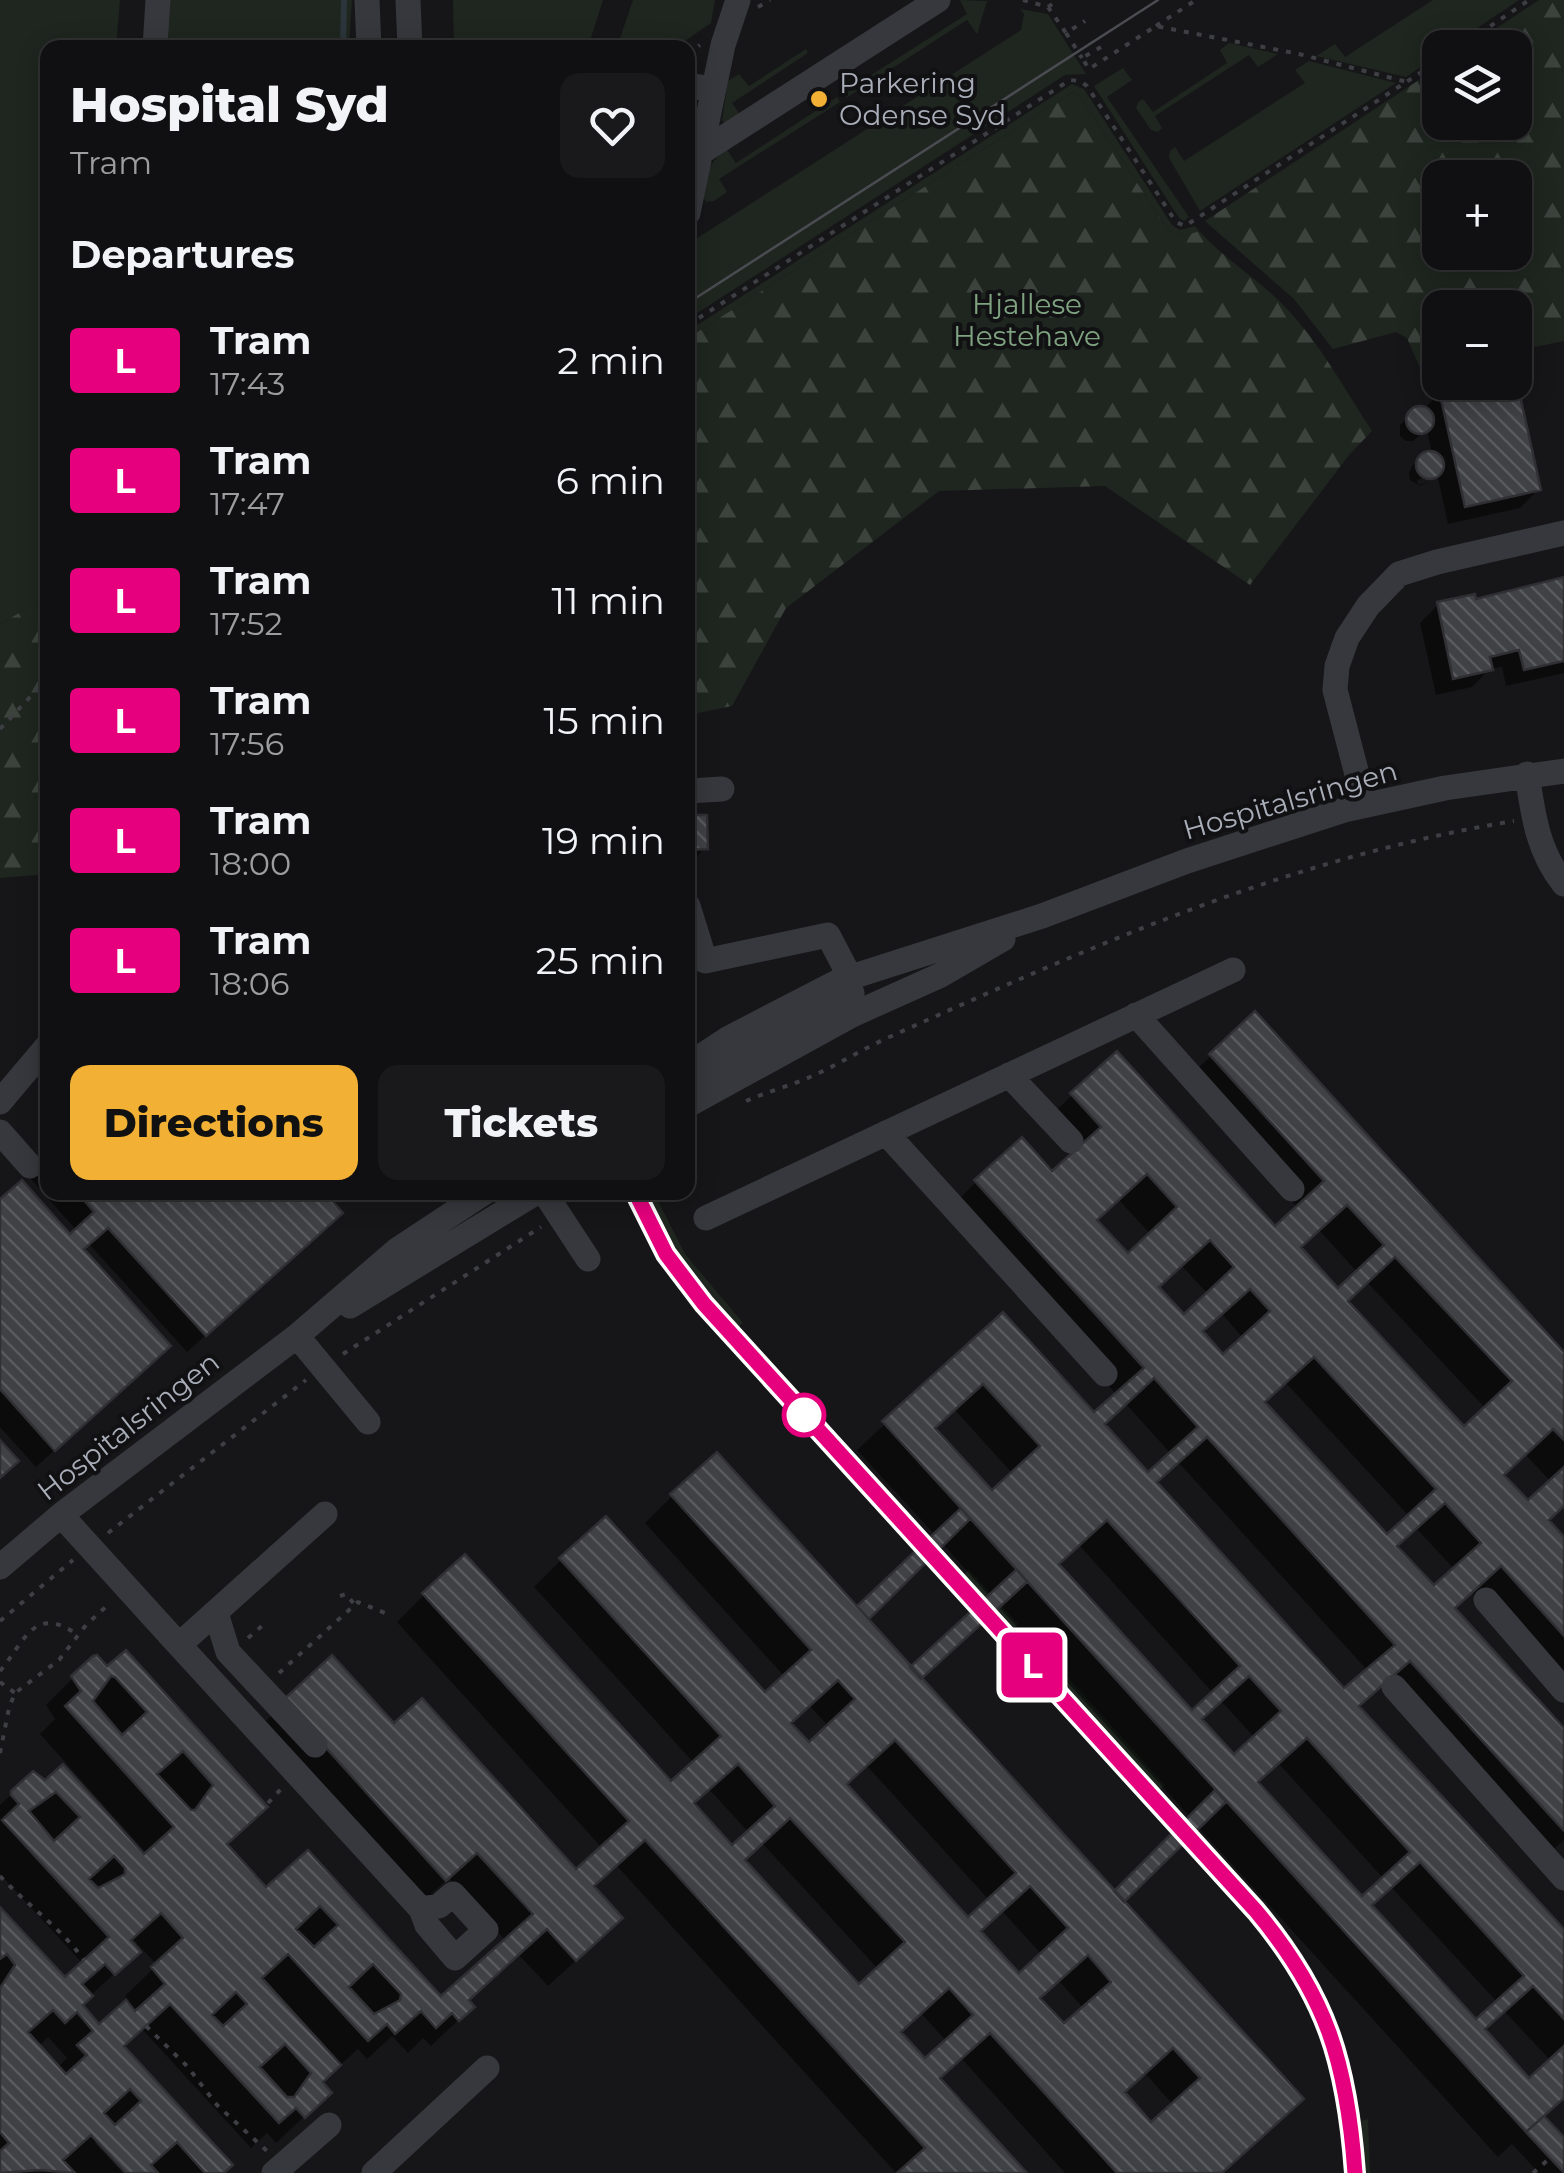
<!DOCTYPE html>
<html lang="en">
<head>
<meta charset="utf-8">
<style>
  :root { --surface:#101012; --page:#19191b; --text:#f1f3f6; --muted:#9c9d9f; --line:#303032; --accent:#f2b134 }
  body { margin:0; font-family:Montserrat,sans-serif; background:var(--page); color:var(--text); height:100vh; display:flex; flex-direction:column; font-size:38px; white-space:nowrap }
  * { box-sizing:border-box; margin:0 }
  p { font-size:32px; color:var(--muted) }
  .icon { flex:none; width:55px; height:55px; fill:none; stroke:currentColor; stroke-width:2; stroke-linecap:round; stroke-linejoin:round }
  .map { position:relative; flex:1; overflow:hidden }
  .details { position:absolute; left:40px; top:40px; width:655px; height:1160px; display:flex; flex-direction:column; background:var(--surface); border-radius:20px; box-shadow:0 5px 25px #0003,0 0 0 2px var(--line) }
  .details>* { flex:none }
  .badge { padding:0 20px; border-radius:8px; font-size:35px; line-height:65px }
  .controls { position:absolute; left:1422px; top:30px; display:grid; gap:20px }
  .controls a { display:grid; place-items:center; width:110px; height:110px; border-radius:20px; background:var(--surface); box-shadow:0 5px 25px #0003,0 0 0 2px var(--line); font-size:50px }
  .map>.badge { position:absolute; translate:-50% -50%; box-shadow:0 0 0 5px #fff }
  h2 { padding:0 30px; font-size:38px; line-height:90px }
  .round { display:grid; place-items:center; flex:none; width:105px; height:105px; border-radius:20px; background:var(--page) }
  .summary { display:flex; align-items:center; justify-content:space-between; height:170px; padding:0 30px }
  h1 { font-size:48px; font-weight:800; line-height:75px }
  .action { display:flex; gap:20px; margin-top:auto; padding:20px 30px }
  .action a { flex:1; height:115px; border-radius:20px; background:var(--accent); color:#111; font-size:40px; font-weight:800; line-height:115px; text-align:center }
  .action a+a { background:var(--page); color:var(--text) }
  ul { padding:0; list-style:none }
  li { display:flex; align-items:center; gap:30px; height:120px; padding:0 30px }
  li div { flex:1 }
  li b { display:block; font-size:38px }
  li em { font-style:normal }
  li .badge { min-width:110px; font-weight:700; text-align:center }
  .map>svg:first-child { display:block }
  .green { fill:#1e261f }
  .forest { fill:url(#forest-firs); fill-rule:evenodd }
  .shadow { fill:#0007; fill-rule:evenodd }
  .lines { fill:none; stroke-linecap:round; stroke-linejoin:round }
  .stream { stroke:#2c353c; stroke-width:6 }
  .building { fill:url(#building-back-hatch); stroke:#303034; stroke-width:2.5; fill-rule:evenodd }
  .path { stroke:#3d3f44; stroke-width:4; stroke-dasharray:5 8; stroke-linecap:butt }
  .minor { stroke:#37383d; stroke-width:25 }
  .tram { stroke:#4a4c52; stroke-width:2.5 }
  .line-casing { stroke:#fff; stroke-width:22 }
  .line { stroke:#e6007e; stroke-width:15 }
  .poi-dot { fill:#f2b134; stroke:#111113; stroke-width:4 }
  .stop-dot { fill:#fff; stroke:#e6007e; stroke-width:5 }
  .labels { text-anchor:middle; stroke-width:8; stroke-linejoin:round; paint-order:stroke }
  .poi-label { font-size:28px; fill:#a8adb8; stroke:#111113; text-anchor:start }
  .park-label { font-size:28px; fill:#7fa381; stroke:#111113 }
  .street-label { font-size:28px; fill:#a8adb8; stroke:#111113 }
</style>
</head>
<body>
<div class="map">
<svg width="1564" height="2173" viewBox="0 0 1564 2173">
  <defs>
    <pattern id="forest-firs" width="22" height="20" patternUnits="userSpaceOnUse" patternTransform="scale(2.5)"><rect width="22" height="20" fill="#1e261f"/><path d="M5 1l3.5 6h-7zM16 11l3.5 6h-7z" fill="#3c433d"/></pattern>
    <pattern id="building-back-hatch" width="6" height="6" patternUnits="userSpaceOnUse" patternTransform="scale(2.5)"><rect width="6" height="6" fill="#404145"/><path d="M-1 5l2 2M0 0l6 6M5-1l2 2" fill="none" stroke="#595a5e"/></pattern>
  </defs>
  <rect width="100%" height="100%" fill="#161618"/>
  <path class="green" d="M0 0H120L116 47 48 48 47 597 0 624Z
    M170 0H352L349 47 168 48Z
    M453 0H603L588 47 454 48Z
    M633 0H715L711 23 676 47H617Z
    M960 0 987 1 977 34 967 20 846 98 843 93 967 14Z
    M1433 0H1519L1449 47 1440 48V54L1406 77 1316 56 1335 44 1345 57Z
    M1020 9 1048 14 1086 74 1065 75 688 319V244L1021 30 1024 14Z
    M1229 43 1278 54 1258 67 1249 55 1155 116 1162 128 1158 132 1151 130 1136 108 1138 102 1143 99 1153 112 1227 63 1220 50Z
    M806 49 808 53 732 103 741 116 725 123 722 120 728 81 739 74 749 86Z
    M1309 61 1396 83 1200 211 1169 158 1170 151 1175 147 1184 161 1305 83 1295 70Z
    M1123 68 1132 80 1107 97 1189 217 1184 221 1179 218 1094 86Z
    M1072 84 1084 89 1172 225 1180 230 1195 226 1199 231 1184 236 1169 231 1079 95 1073 92 688 338V331Z
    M837 97 840 102 719 179 727 192 714 201 706 202 702 196C706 176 708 161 727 150L736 163Z
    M629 1193H654L685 1254 743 1323 726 1337C686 1292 653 1248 629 1193Z
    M969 1570 1018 1624 1001 1639 952 1586Z
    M1033 1639 1165 1785 1148 1801 1015 1654Z
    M1368 2119 1370 2173H1348L1345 2125Z"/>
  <path class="forest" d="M1539 0H1564V341L1515 351V308H1440V366L1421 370 1407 338 1396 332 1333 349 1294 299 1205 221 1440 66V122H1515V48L1468 47ZM1440 178H1515V252H1440Z
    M1073 92 1079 95 1169 231 1184 236 1199 231C1225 260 1260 280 1287 309 1321 345 1345 390 1372 431L1349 455 1250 585 1105 486 939 491 786 608 732 706 688 715V338Z
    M47 597V874L0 878V624Z"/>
  <path class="shadow" d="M1440 392 1539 489 1520 508 1448 524 1437 474 1417 480 1418 485 1429 482 1420 486 1410 480 1409 473 1412 466 1421 457 1432 454 1427 430 1413 441H1406L1400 436V425L1415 410 1422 411Z
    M1564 581V673L1506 686 1502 667 1490 669 1472 687 1436 695 1420 623 1438 605 1474 602Z
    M705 817V848L692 861H688V818Z
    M1255 1015 1564 1356V1505L1547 1521 1564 1540V1693L1472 1592 1453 1609 1564 1731V1840L1540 1861 1381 1686 1357 1707 1564 1933V2097L1542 2117 1564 2141V2173H1539L1512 2144 1498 2157 1198 1827 1122 1902 1301 2099 1222 2173H1065L961 2058 938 2079 1023 2173H896L616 1865 592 1887 593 1945 548 1986 518 1954 466 2001 472 2007 431 2046 423 2038 408 2053 392 2036 367 2059 358 2049 320 2083 329 2093 276 2143 267 2133 251 2148 142 2029 122 2047 221 2173H129L99 2139 95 2143 123 2173H0V1910L65 1981 83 1964 0 1874V1805L33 1774 143 1858 147 1854 40 1734 55 1719 46 1705 73 1678 94 1658 265 1807 225 1846 266 1891 308 1853 441 2000 506 1941 449 1878 418 1906 258 1729 285 1702 394 1727 576 1872 602 1848 397 1622 424 1595 670 1785 694 1763 534 1587 561 1560 765 1695 785 1677 645 1523 672 1496 857 1610 935 1535 857 1450 1002 1315 1094 1416 1117 1395 949 1209 976 1182 1052 1174 1074 1154 1045 1122 1072 1095 1275 1229 1298 1208 1183 1082ZM1118 1199 1151 1235 1128 1257 1095 1221ZM1319 1230 1358 1273 1338 1291 1298 1249ZM1181 1265 1208 1294 1183 1317 1157 1288ZM1367 1282 1486 1409 1464 1429 1345 1302ZM1222 1314 1244 1339 1223 1358 1201 1333ZM1285 1382 1409 1516 1387 1537 1262 1403ZM1125 1403 1172 1455 1148 1476 1102 1425ZM954 1409 1013 1474 992 1493 933 1429ZM1525 1454 1551 1482 1528 1504 1502 1476ZM1179 1463 1368 1671 1343 1691 1155 1484ZM1416 1528 1455 1570 1434 1589 1395 1547ZM942 1543 990 1597 911 1669 865 1619ZM1079 1545 1214 1694 1192 1714 1057 1565ZM998 1606 1191 1818 1115 1894 919 1678ZM1221 1701 1255 1738 1234 1757 1200 1720ZM809 1705 829 1727 809 1746 788 1724ZM1278 1763 1384 1879 1362 1900 1256 1783ZM866 1765 990 1901 967 1921 844 1785ZM709 1789 749 1833 731 1849 692 1805ZM762 1843 879 1970 859 1988 742 1861ZM1391 1887 1498 2003 1476 2022 1370 1907ZM1002 1911 1042 1955 1019 1976 979 1932ZM132 1938 157 1965 125 1996 130 2001 99 2027 80 2005 138 1952 128 1941ZM1059 1981 1084 2009 1063 2027 1038 1999ZM1504 2011 1551 2061 1529 2081 1483 2031ZM921 2013 947 2042 925 2062 899 2033ZM48 2037 67 2058 57 2068 38 2047ZM78 2042 97 2063 93 2066 75 2046ZM1145 2073 1174 2106 1151 2126 1123 2093Z
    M48 1163V1192H321L322 1231 187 1352 89 1244 82 1250 150 1364 36 1467 0 1427V1203L70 1237 77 1231 31 1179Z"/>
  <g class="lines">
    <path class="stream" d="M343 48 344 0"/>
  </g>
  <path class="building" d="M1515 373 1541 490 1465 507 1439 390 1471 382H1515Z
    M1406 420a14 14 0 1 1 28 0a14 14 0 1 1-28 0Z
    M1416 465a14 14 0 1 1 28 0a14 14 0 1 1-28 0Z
    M1564 577V661L1524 670 1519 650 1490 657 1493 670 1453 679 1437 602 1475 594 1476 599Z
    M688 815H707L708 849 688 850Z
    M1255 1011 1564 1352V1440L1553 1429 1504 1475 1528 1500 1564 1467V1506L1549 1520 1564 1537V1636L1501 1566 1455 1608 1564 1728V1831L1410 1661 1359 1706 1564 1929V2019L1533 1986 1485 2029 1529 2078 1564 2046V2098L1526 2132 882 1421 1003 1312 1094 1412 1144 1368 974 1180 1022 1137 1052 1171 1101 1127 1070 1093 1117 1051 1275 1226 1324 1181 1209 1054ZM1147 1174 1177 1207 1128 1253 1097 1220ZM1347 1205 1384 1245 1338 1288 1301 1247ZM1210 1240 1234 1267 1184 1314 1159 1287ZM1395 1257 1512 1381 1464 1426 1348 1301ZM1250 1289 1270 1311 1223 1354 1203 1331ZM1314 1357 1436 1489 1387 1534 1265 1402ZM1154 1378 1198 1427 1148 1472 1105 1424ZM983 1384 1040 1446 992 1490 935 1428ZM1207 1437 1395 1645 1344 1688 1157 1482ZM1445 1503 1481 1543 1434 1585 1397 1546ZM1107 1520 1240 1666 1192 1710 1059 1564ZM1249 1676 1281 1711 1234 1754 1202 1719ZM1307 1738 1410 1852 1362 1896 1258 1782ZM1420 1862 1524 1976 1476 2019 1372 1905Z
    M22 1180 70 1234 94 1212 77 1192H324L343 1213 206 1336 108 1228 84 1249 171 1346 55 1451 0 1389V1199Z
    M0 1440 19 1461 0 1478Z
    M717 1452 1304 2099 1222 2173H1117L990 2033 940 2078 1027 2173H897L925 2148 645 1840 594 1886 623 1918 576 1961 547 1929 469 2000 475 2007 459 2021 452 2013 436 2028 421 2011 395 2034 387 2024 368 2041 288 1954 262 1978 341 2065 323 2082 332 2093 305 2118 296 2108 279 2123 170 2004 124 2046 233 2165 224 2173H205L177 2142 151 2165 158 2173H126L91 2135 63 2160 75 2173 40 2170 0 2173V2151L9 2143 0 2132V1988L15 1965 7 1954 0 1959V1907L65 1977 109 1937 2 1820 19 1804 11 1795V1791L33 1771 45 1780 63 1764 144 1854 174 1827 65 1706 81 1691 71 1676 93 1656 97 1655 107 1666 126 1650 268 1807 227 1844 266 1887 308 1850 441 1996 533 1914 477 1853 446 1881 283 1700 332 1655 394 1723 422 1698 576 1869 629 1821 422 1593 465 1554 671 1781 721 1736 559 1558 606 1516 765 1692 811 1650 670 1494ZM111 1676 115 1677 147 1712 122 1735 93 1701ZM838 1680 855 1699 809 1742 791 1723ZM895 1740 1016 1873 968 1917 847 1784ZM183 1751 213 1785 195 1810H191L157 1774ZM738 1764 775 1806 732 1845 694 1803ZM56 1792 80 1817 54 1841 29 1811ZM790 1818 905 1942 859 1984 745 1860ZM114 1856 125 1868V1874L98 1888 89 1879ZM1030 1886 1068 1928 1019 1973 981 1931ZM320 1906 338 1925 314 1947 296 1929ZM161 1913 183 1938 151 1967 165 1984 135 2011 126 2000 99 2024 83 2005 93 1996 82 1984 105 1964 115 1975 141 1952 131 1940ZM1088 1955 1111 1982 1064 2023 1040 1998ZM373 1964 401 1994 400 2000 374 2014 349 1987ZM949 1988 973 2015 925 2058 901 2032ZM236 1992 247 2004 223 2026 212 2015ZM53 2010 65 2023 77 2012 93 2031 77 2045 87 2055 66 2074 28 2032ZM285 2044 311 2073 294 2097H287L260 2067ZM1173 2048 1200 2078 1151 2122 1125 2092ZM130 2089 141 2101 115 2125 104 2113Z
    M961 1508 970 1519 869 1619 857 1606Z
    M1016 1570 1027 1582 921 1679 910 1667Z
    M1215 1790 1226 1802 1124 1902 1114 1891Z
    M1544 2116 1564 2137V2173L1526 2132Z"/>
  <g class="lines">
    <path class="path" d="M1023 0 1048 7 1066 33 1085 21
      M758 7 770 0
      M1048 7 1058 0
      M1156 26 1196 0
      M1066 33 1082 58
      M1101 47 1082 58 1089 69 1156 26 1299 54 1407 82
      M1458 48 1529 0
      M688 54 700 45
      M688 325 1070 80 1080 81 1087 86 1176 222 1185 226 1440 60
      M0 729 48 678
      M746 1101C767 1092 789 1086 810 1077 836 1066 859 1051 885 1039 1092 946 1288 858 1514 821
      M343 1354 541 1227
      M108 1533 306 1380
      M340 1596 346 1594 355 1605
      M0 1621 73 1560
      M248 1638 263 1625
      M0 1671C24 1643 34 1602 79 1636
      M279 1673 358 1602 385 1613
      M0 1682 15 1693
      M0 1753 9 1708 15 1693 59 1660 86 1625 110 1603
      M268 1803 281 1789
      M0 1876C27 1905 60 1927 84 1960
      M146 2026 187 2066 217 2105 267 2151
      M1533 2173 1550 2158"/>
    <path class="minor" d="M367 0 369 48
      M408 0 410 48
      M155 48 158 0
      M688 91 694 86 714 89
      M703 151 938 0
      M688 213 723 45 738 0
      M1527 774C1533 815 1538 852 1564 884
      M688 791 722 789
      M1365 805 1335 690 1337 666 1347 638 1368 606 1399 574 1437 562 1564 533
      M688 906 705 961 828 935 850 977
      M1136 1015 1292 1189
      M688 1065 729 1038 839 981 1042 916 1187 861 1344 810 1445 788 1564 771
      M1009 1075 1071 1141
      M688 1085 852 993
      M0 1102 48 1045
      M688 1105 852 1015 941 975 1003 939
      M0 1132 30 1166
      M886 1133 1105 1374
      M544 1192 588 1259
      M706 1218 1233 970
      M350 1306 537 1192
      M297 1336 368 1422
      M61 1515 179 1645 325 1514
      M0 1567 61 1515 297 1336 397 1250 485 1192
      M1486 1600 1564 1690
      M216 1613 228 1652 315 1745
      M179 1645 421 1909 427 1925 455 1958 486 1930 453 1894 439 1906 421 1909
      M1394 1687 1564 1878
      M274 2173 329 2125
      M374 2173 487 2068"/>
    <path class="tram" d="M688 303 1158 0
      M635 1192 666 1253 704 1304 1256 1911C1328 1997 1347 2063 1355 2173"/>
  </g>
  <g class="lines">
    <defs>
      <path id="line" d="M635 1192 666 1254 704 1304 1256 1911C1327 1996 1347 2063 1355 2173"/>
    </defs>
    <use href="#line" class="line-casing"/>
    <use href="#line" class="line"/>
  </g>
  <circle class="poi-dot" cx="819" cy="99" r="10"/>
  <circle class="stop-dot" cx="804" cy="1415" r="20"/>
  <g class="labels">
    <g class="poi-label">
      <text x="839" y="93">Parkering<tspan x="839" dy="32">Odense Syd</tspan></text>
    </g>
    <g class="park-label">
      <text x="1027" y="314">Hjallese<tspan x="1027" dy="32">Hestehave</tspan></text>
    </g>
    <g class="street-label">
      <text transform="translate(1290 800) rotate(-16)" y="10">Hospitalsringen</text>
      <text transform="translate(128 1426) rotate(-38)" y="10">Hospitalsringen</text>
    </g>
  </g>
</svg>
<div class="controls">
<a><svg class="icon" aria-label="layers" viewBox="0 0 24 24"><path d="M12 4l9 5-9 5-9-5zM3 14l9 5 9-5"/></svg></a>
<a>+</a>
<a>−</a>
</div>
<b class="badge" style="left:1032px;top:1665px;background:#e6007e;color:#fff">L</b>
<section class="details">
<div class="summary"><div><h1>Hospital Syd</h1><p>Tram</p></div><a class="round"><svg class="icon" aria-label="heart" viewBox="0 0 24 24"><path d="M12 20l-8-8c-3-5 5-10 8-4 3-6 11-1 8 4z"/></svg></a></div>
<h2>Departures</h2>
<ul>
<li><span class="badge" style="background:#e6007e;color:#fff">L</span><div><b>Tram</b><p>17:43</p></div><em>2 min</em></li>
<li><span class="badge" style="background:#e6007e;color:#fff">L</span><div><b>Tram</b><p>17:47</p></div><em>6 min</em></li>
<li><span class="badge" style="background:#e6007e;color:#fff">L</span><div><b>Tram</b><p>17:52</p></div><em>11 min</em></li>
<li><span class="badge" style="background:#e6007e;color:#fff">L</span><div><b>Tram</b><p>17:56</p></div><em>15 min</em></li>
<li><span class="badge" style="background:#e6007e;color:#fff">L</span><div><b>Tram</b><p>18:00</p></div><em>19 min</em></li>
<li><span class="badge" style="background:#e6007e;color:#fff">L</span><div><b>Tram</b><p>18:06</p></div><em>25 min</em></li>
</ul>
<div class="action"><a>Directions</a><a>Tickets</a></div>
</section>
</div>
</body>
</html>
